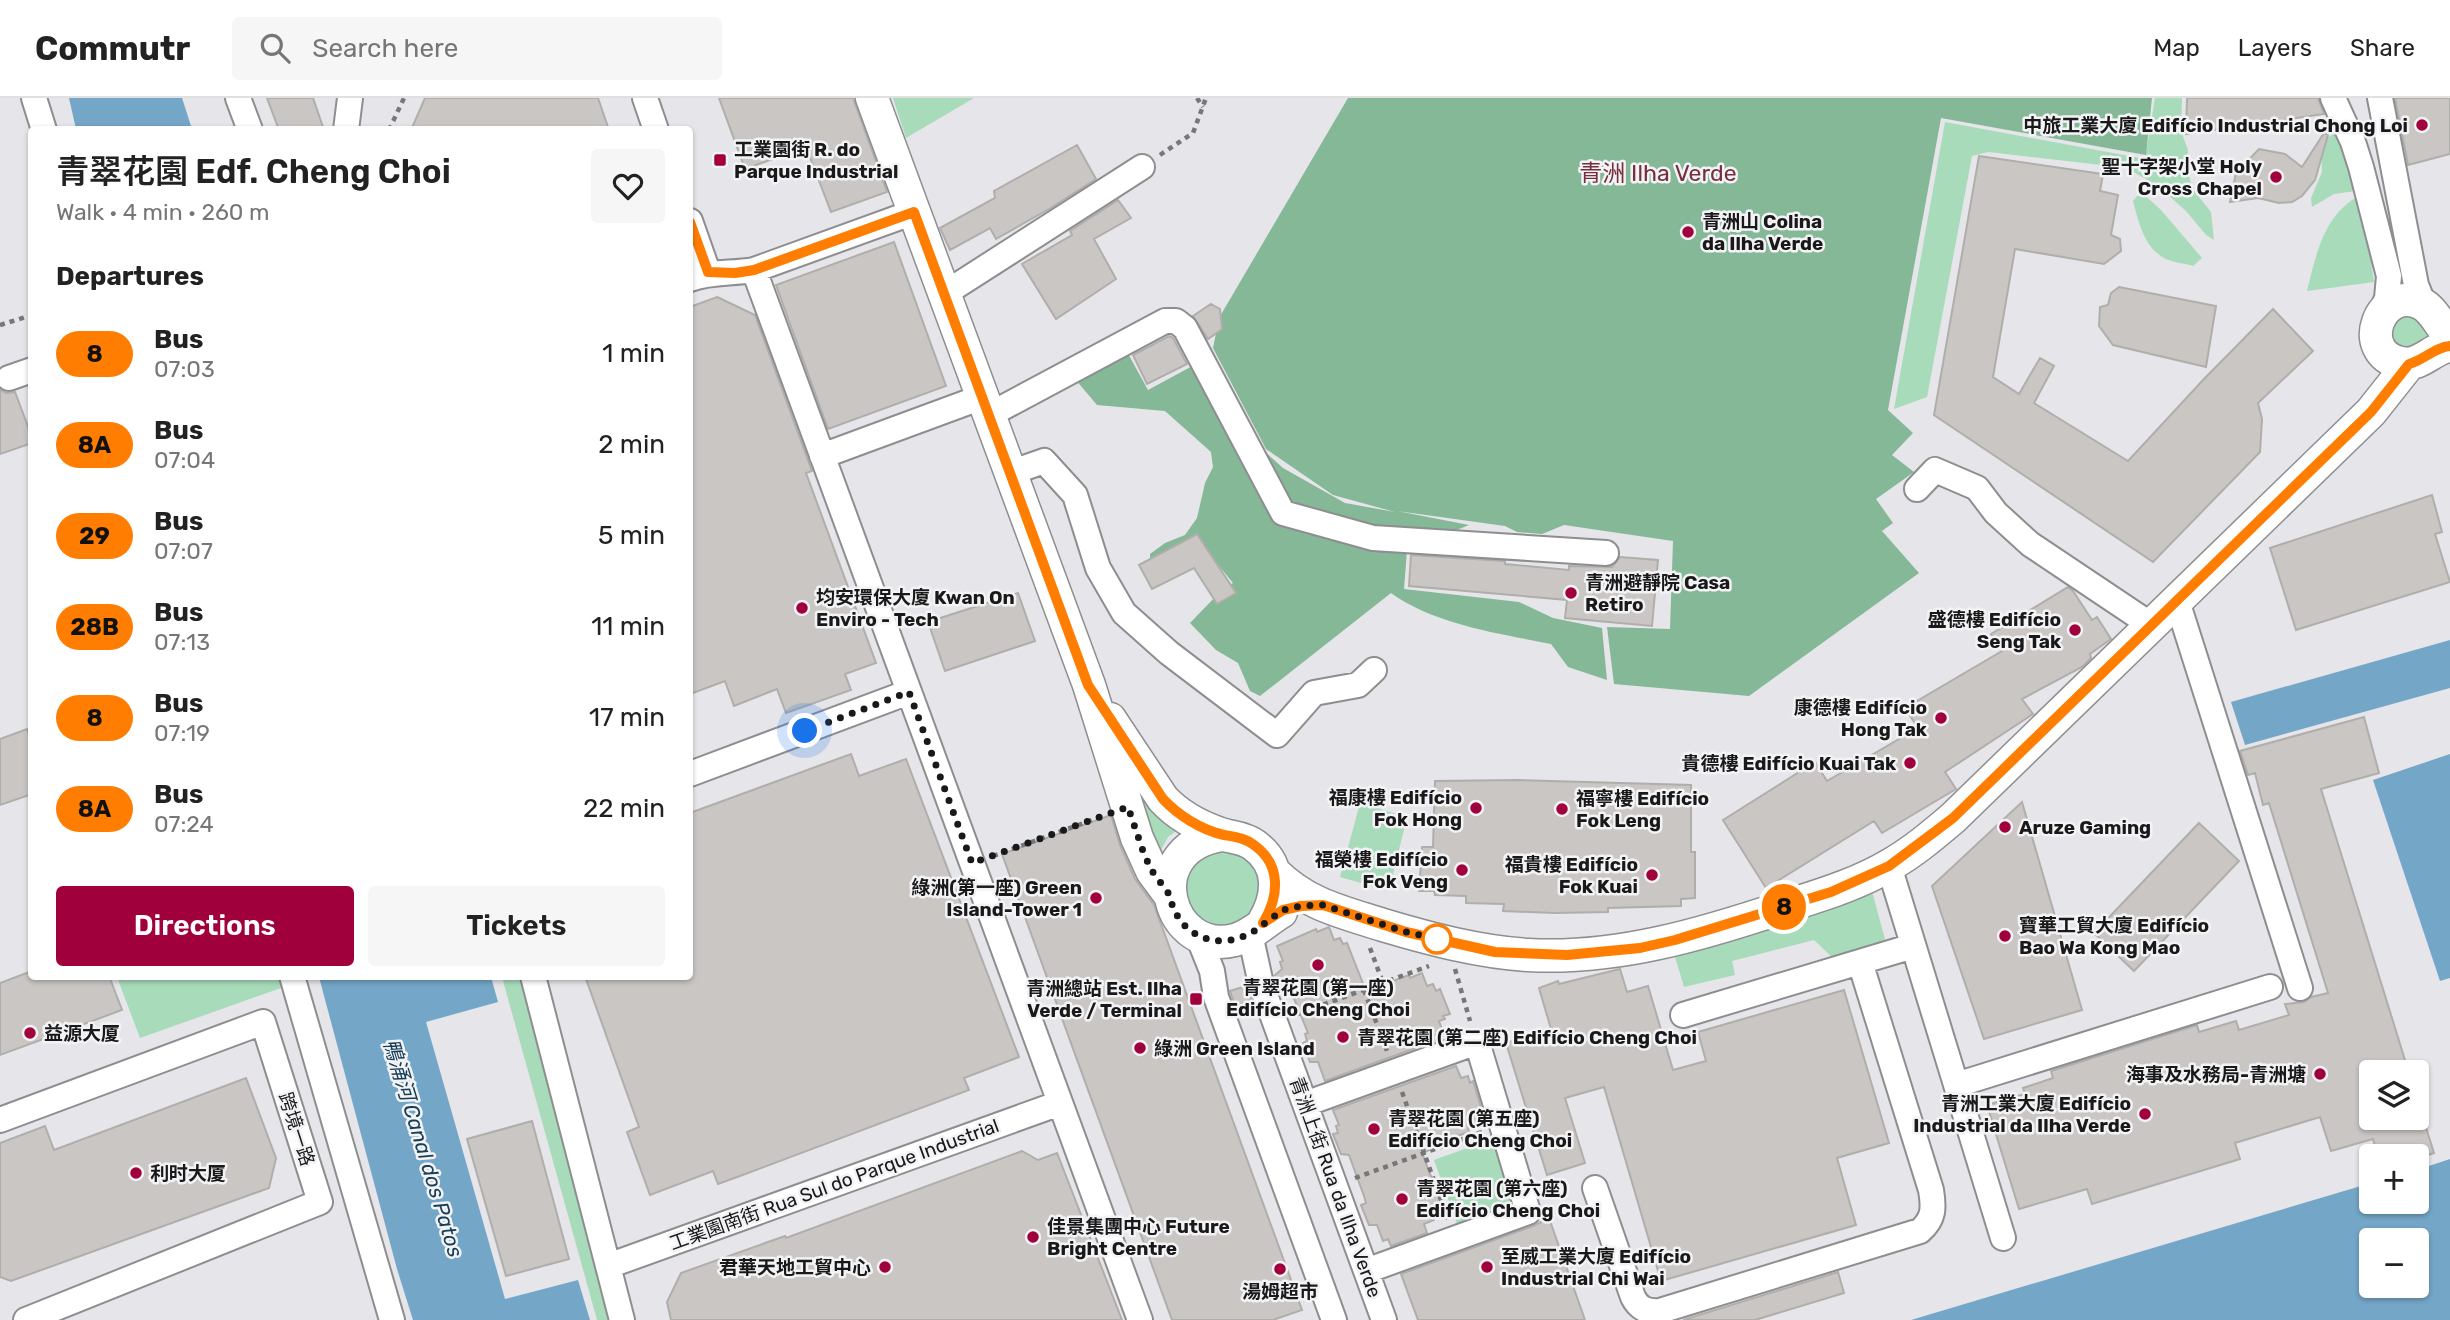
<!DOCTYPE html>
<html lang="en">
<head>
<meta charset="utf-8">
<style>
  :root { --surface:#fff; --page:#f6f6f6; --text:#222; --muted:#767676; --line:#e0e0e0; --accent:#a0003c }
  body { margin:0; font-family:Rubik,"Noto Sans SC",sans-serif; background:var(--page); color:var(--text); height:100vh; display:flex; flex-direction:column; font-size:26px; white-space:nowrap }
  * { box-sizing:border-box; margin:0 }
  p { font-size:23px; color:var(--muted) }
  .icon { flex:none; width:38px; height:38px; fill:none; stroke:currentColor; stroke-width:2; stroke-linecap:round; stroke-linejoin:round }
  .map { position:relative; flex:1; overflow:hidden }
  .details { position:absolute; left:28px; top:28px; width:665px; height:854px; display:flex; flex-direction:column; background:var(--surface); border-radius:7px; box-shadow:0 2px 5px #0004 }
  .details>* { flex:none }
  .badge { padding:0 14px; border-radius:23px; font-size:24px; line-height:46px }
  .fabs { position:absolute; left:2359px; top:962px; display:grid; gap:14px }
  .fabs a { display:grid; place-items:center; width:70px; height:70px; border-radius:7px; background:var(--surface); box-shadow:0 2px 5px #0004; font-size:35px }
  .you { position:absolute; width:35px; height:35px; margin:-18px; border:5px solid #fff; border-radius:50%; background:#1a73e8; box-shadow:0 0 0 10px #1a73e833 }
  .map>.badge { position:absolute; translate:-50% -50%; box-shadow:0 0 0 4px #fff }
  h2 { padding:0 28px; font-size:26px; line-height:63px }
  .round { display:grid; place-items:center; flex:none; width:74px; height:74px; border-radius:7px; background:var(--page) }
  .head { display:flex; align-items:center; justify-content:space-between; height:119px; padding:0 28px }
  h1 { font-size:33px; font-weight:600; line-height:52px }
  .cta { display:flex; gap:14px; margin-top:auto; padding:14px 28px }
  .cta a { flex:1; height:80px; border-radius:7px; background:var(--accent); color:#fff; font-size:28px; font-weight:600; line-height:80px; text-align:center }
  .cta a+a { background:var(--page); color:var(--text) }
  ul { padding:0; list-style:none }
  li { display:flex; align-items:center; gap:21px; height:91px; padding:0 28px }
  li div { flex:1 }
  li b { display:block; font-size:26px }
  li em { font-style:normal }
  li .badge { min-width:77px; font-weight:700; text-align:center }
  header { display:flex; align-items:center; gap:42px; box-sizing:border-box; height:98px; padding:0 35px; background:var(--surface); border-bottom:2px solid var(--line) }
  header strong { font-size:33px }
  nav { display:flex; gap:38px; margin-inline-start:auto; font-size:24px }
  .search { width:490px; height:63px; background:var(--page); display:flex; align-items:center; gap:18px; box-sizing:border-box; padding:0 24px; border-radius:7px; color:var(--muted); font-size:26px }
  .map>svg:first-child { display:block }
  .green { fill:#a7dbba }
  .forest { fill:#84b897 }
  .water { fill:#74a6c7; fill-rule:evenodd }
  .building { fill:#c9c6c3; stroke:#b0aeab; stroke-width:2 }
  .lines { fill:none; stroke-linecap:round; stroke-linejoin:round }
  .minor-casing { stroke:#8e8d90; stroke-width:28 }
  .major-casing { stroke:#8e8d90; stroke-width:35 }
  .path { stroke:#777679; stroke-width:4.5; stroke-dasharray:5 5; stroke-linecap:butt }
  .minor { stroke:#fff; stroke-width:24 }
  .major { stroke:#fff; stroke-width:32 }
  .line-casing { stroke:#fff; stroke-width:16 }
  .line { stroke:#ff7d00; stroke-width:10 }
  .walk { stroke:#19191a; stroke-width:7; stroke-dasharray:0 12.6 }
  .poi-dot { fill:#a0003c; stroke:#f3f3f6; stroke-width:2.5 }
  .stop-dot { fill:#fff; stroke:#ff7d00; stroke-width:3.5 }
  .labels { text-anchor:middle; stroke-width:5; stroke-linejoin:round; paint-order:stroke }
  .poi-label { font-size:19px; font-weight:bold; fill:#19191a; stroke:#f3f3f6; text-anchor:start }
  .street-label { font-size:19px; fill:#19191a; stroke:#f3f3f6 }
  .water-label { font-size:21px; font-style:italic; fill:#163f57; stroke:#f3f3f6 }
  .quarter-label { font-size:23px; fill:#762f3d; stroke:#f3f3f6 }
</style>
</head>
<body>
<header>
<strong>Commutr</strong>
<div class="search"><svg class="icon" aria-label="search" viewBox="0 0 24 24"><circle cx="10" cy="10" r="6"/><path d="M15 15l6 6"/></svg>Search here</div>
<nav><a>Map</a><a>Layers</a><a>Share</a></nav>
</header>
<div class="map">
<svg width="2450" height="1222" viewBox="0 0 2450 1222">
  <rect width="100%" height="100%" fill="#e6e5e9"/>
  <path class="green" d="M893 0H974L906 40Z
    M2155 0H2182L2181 33 2188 52 2187 69 2192 90 2211 114 2214 142 2206 137 2186 113 2159 89 2127 70 1988 54 1972 58 1927 299 1894 311 1945 24 2145 61Z
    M2334 35 2342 48 2356 93 2334 96 2312 109 2311 100 2322 74 2321 45Z
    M2141 94 2161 112 2202 160 2193 168C2185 165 2174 165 2166 161 2144 150 2139 125 2133 103Z
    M2361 97 2374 184 2307 193C2316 157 2324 115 2361 97Z
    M2408 210 2432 238 2401 258 2384 227Z
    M1123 667 1179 731 1168 739 1156 761Z
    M1360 705 1407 719 1389 793 1340 779Z
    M1185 791a38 38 0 1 1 76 0a38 38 0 1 1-76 0Z
    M1872 793 1886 845 1832 859 1814 842 1732 863 1735 877 1684 889 1675 859Z
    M117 879H278L281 890 140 940Z
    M502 879H524L614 1222H597Z
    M1498 1039 1517 1106 1457 1126 1434 1062Z"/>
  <path class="forest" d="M1348 0H2152L2146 57 1941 20 1888 312 1913 335 1892 357 1914 374 1876 401 1893 425 1882 433 1919 475 1749 598 1614 586 1607 529 1670 531 1673 443 1564 427 1542 436 1517 434 1505 428 1397 413 1469 427 1407 452 1404 491 1519 504 1553 520 1602 530 1607 582 1568 569 1551 546C1497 535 1436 527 1391 495L1260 598 1250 593 1238 565 1216 552 1190 525 1221 493 1233 485 1219 468 1198 464 1150 474V456L1165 445 1185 437 1197 420 1205 385 1213 369 1211 354 1165 313 1097 307 1075 281 1126 252 1148 292 1196 266 1254 344 1283 370 1345 405 1395 414 1333 397 1266 351 1213 250 1219 220Z"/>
  <path class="water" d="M69 0H182L192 31H76Z
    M2450 542V590L2245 647 2231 604Z
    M2450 656V880L2440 883 2373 682Z
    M319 879H491L498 904 426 924 505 1201 578 1182 590 1222H413L397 1171Z
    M2450 1061V1222H1911L2371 1085V1104H2417V1072ZM2371 1143H2417V1188H2371Z"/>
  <path class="building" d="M267 0H313L324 32H279Z
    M425 0H598L609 32H411Z
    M719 0H853L887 94 831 114 806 49 745 71Z
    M2187 0H2318L2324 16 2186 36Z
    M2395 0H2450V56L2408 67Z
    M2324 35 2328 37 2315 82 2302 98 2292 104 2279 105 2258 100 2230 104 2236 75 2259 51 2285 56 2302 69Z
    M1077 47 1096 81 1049 111 996 141 990 130 950 152 940 130 995 100 994 93Z
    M1979 58 2103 76 2100 93 2118 97 2111 137 2120 141 2121 153 2104 166 2015 151 1993 279 2019 296 2040 260 2054 268 2034 305 2128 363 2204 281 2273 211 2313 253 2258 305 2262 321 2260 354 2153 464 1934 317Z
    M1118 102 1131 120 1094 141 1116 181 1056 221 1022 166 1072 137 1070 133Z
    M894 144 946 288 828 331 776 187Z
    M2119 189 2216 208 2206 269 2113 247 2099 228 2100 209 2108 207 2111 195Z
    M717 199 755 217 812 373 806 375 876 565 845 576 851 592 786 615 777 591 734 608 725 583 690 596V209Z
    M1211 206 1220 211 1222 231 1208 241 1193 218Z
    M1169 238 1173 240 1187 266 1147 286 1133 257Z
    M0 292 7 295 15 294 32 339V345L0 356Z
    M2432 397 2442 434 2435 436 2450 484 2296 532 2270 450Z
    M1197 436 1236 495 1217 506 1194 470 1152 491 1139 467Z
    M1411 457 1505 463V466L1569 472V468L1612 469 1620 459 1658 462 1652 528 1565 520 1567 502 1409 488Z
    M2068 489 2073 493 2092 522 2097 519 2111 541 2090 556 2091 560 2082 569 2022 601 2033 616 1945 674 1956 691 1882 735 1874 723 1766 790 1723 722 1815 664 1827 683 1918 630 1905 610 2002 553 1991 536Z
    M1018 495 1035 543 945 573 928 524Z
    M2364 619 2379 675 2321 691 2409 975H2371V1020H2423L2434 1055 2422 1059H2378L2373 1041 2331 1053 2320 1019 2235 1045 2240 1061 2092 1106 2087 1091 2019 1111 1987 1007 2025 996 2023 990 2053 980 2051 973 2197 927 2199 934 2236 923 2239 932 2289 917 2285 906 2304 904 2311 899 2328 895 2269 705 2263 707 2255 675 2248 677 2240 653Z
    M27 631 32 644V696L0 707V641Z
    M851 656 859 678 906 661 1019 959 964 980 969 992 740 1078 718 1086 713 1073 650 1097 627 1034 639 1029 585 878H690V715Z
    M1519 682 1691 687V754H1695V800L1681 801V808L1608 810V814L1554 815 1503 813 1504 806 1466 805V798L1435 797 1434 793H1419L1422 749H1433L1435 683Z
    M2022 704 2082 912 1984 941 1932 788Z
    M1111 717 1120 747 1135 781 1154 807 1302 1212 1273 1222H1172L1002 756Z
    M2199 725 2239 763 2134 873 2094 835Z
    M1329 829 1334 842 1340 840 1343 846 1347 845 1366 893 1409 877 1410 880 1422 875 1427 888 1433 886 1436 893 1440 891 1450 916 1443 918 1445 921 1439 923 1443 934 1433 938 1435 943 1325 983 1318 964H1310L1303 945 1307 943 1305 936 1308 935 1291 893 1288 891 1280 894 1274 878 1282 871 1280 864 1283 863 1277 848 1316 831 1317 834Z
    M1620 871 1627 894 1648 888 1673 972 1706 963 1698 934 1844 892 1889 1045 1837 1060 1856 1127 1661 1183 1604 989 1565 1000 1585 1065 1547 1077 1506 945 1551 931 1539 890 1558 883 1559 886Z
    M32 873V878H109L122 912 0 957V885Z
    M1246 888 1251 903 1235 908 1230 893Z
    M1456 968 1461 980 1468 978 1470 985 1473 983 1481 1009 1478 1010 1479 1014 1473 1016 1477 1027 1468 1030 1469 1034 1454 1039 1455 1042 1422 1055 1441 1104 1434 1106 1436 1109 1430 1111 1434 1122 1424 1126 1427 1135 1391 1148 1388 1141 1383 1143 1377 1127H1369L1361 1107 1366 1105 1364 1098 1349 1057 1341 1056 1333 1036 1338 1035 1336 1028 1339 1027 1333 1012Z
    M246 980 276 1060 269 1090 11 1183 0 1179V1045L45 1028 54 1052Z
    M532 1023 569 1161 506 1178 467 1041Z
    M1022 1053 1038 1062 1057 1055 1122 1222H671L667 1204 681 1175 785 1138 786 1140Z
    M1549 1120 1585 1222H1418L1401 1176 1533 1128Z
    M1838 1174 1844 1195 1755 1222H1683Z"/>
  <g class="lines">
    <defs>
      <path id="minor" d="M34 0 44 32
        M238 0 250 32
        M645 0 656 32
        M2333 0 2353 44 2361 69 2389 178 2387 200 2379 220
        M2380 0 2416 187 2424 207
        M346 32 350 0
        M690 123 708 174
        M754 172 1140 1222
        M690 181C712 173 730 176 754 172L914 114
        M944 196 1142 69
        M9 280 32 272
        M989 317 1165 223H1176L1185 230 1283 415 1373 440 1606 455
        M822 358 982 299
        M1010 375 1044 363 1075 397 1098 470 1124 515 1169 555 1277 637 1314 595 1358 587 1374 572
        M1917 391 1935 372 1977 390 1996 415 2030 446 2151 527
        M2177 503 2300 890
        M690 676 909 594
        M1889 768 2003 1140
        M1250 836 1261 886 1384 1222
        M1198 838 1212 873 1216 899 1334 1222
        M292 878 392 1222
        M533 878 622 1222
        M1683 917 1913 848
        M1956 987 2270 889
        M1305 1006 1477 944 1528 1114 1366 1173
        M0 1022 263 924 320 1104 26 1222
        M1595 1090 1633 1199C1639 1211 1647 1214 1660 1213L1920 1133C1934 1121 1934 1110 1931 1092L1860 864
        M608 1168 1060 1005"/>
      <path id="major" d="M872 0 1089 587 1137 740 1152 773 1169 796
        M2450 238C2440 229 2435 213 2422 206 2380 185 2354 255 2401 265 2421 269 2432 250 2450 248
        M1110 621 1163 701C1178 717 1198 728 1218 735 1231 740 1243 739 1254 747 1282 767 1279 799 1263 825
        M1221 737C1136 752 1169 859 1235 842 1252 837 1266 823 1281 814
        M1275 775C1306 806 1342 814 1383 827 1430 841 1479 854 1528 857 1617 862 1703 836 1787 808 1821 797 1858 786 1890 767 1913 754 1933 737 1953 720L2371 314 2409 266"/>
    </defs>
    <use href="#minor" class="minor-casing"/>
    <use href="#major" class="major-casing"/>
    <path class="path" d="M1197 0 1203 9
      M389 32 404 0
      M1160 57 1193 35 1206 0
      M0 227 32 217
      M993 758 1103 718
      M1370 850 1383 885
      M1455 871 1470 923
      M1364 892 1387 953
      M1295 917 1429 868
      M1402 994 1448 1121
      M1355 1080 1482 1034"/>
    <use href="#minor" class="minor"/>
    <use href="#major" class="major"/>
  </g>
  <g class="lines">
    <defs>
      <path id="line" d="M690 124 708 174 735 175 754 172 914 114 1088 587 1163 701C1178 717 1201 732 1224 737 1235 739 1245 740 1254 747 1282 767 1279 799 1263 825L1283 812 1301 808 1323 807 1406 834 1495 854 1567 857 1640 850 1675 842 1831 794 1889 768 1953 720 2371 314 2409 266C2424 262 2435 249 2450 248"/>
    </defs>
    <use href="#line" class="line-casing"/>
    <use href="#line" class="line"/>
    <path class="walk" d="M805 633 909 594 972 765 1128 709 1144 756 1152 773 1169 796 1174 813 1184 827 1198 838 1215 843 1233 842 1250 836 1283 812 1301 808 1323 807 1406 834 1446 843 1437 841"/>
  </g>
  <g class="poi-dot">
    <circle cx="2422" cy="27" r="7"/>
    <rect x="713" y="55" width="14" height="14" rx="3.5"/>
    <circle cx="2276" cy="79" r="7"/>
    <circle cx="1688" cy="134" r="7"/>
    <circle cx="1571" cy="495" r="7"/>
    <circle cx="802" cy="510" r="7"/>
    <circle cx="2075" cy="532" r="7"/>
    <circle cx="1941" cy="620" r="7"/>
    <circle cx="1910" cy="665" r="7"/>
    <circle cx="1476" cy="710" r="7"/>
    <circle cx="1562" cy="711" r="7"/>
    <circle cx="2005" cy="729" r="7"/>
    <circle cx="1462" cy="772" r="7"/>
    <circle cx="1652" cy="777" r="7"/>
    <circle cx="1096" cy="800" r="7"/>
    <circle cx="2005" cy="838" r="7"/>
    <circle cx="1318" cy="867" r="7"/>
    <rect x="1189" y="894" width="14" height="14" rx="3.5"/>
    <circle cx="30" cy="935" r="7"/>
    <circle cx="1343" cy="939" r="7"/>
    <circle cx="1140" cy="950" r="7"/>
    <circle cx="2320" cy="976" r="7"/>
    <circle cx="2145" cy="1016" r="7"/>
    <circle cx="1374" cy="1031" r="7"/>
    <circle cx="136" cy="1075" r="7"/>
    <circle cx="1402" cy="1101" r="7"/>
    <circle cx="1033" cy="1139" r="7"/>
    <circle cx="885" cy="1169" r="7"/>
    <circle cx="1487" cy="1169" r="7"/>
    <circle cx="1280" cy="1171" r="7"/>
  </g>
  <circle class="stop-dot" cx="1437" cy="841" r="14"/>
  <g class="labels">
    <g class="poi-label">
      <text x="2408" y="34" text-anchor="end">中旅工業大廈 Edifício Industrial Chong Loi</text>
      <text x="734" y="58">工業園街 R. do<tspan x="734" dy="22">Parque Industrial</tspan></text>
      <text x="2262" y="75" text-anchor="end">聖十字架小堂 Holy<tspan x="2262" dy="22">Cross Chapel</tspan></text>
      <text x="1702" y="130">青洲山 Colina<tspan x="1702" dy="22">da Ilha Verde</tspan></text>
      <text x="1585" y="491">青洲避靜院 Casa<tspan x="1585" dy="22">Retiro</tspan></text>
      <text x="816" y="506">均安環保大廈 Kwan On<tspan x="816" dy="22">Enviro - Tech</tspan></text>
      <text x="2061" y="528" text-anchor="end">盛德樓 Edifício<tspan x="2061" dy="22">Seng Tak</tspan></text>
      <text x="1927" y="616" text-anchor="end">康德樓 Edifício<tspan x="1927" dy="22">Hong Tak</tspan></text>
      <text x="1896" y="672" text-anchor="end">貴德樓 Edifício Kuai Tak</text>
      <text x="1462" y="706" text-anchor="end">福康樓 Edifício<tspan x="1462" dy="22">Fok Hong</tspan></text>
      <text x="1576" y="707">福寧樓 Edifício<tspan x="1576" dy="22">Fok Leng</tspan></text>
      <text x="2019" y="736">Aruze Gaming</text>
      <text x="1448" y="768" text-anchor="end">福榮樓 Edifício<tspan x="1448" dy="22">Fok Veng</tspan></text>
      <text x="1638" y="773" text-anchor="end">福貴樓 Edifício<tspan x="1638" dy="22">Fok Kuai</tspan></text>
      <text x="1082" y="796" text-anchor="end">綠洲(第一座) Green<tspan x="1082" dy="22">Island-Tower 1</tspan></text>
      <text x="2019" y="834">寶華工貿大廈 Edifício<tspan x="2019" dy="22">Bao Wa Kong Mao</tspan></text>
      <text x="1318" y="896" text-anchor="middle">青翠花園 (第一座)<tspan x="1318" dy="22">Edifício Cheng Choi</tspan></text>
      <text x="1182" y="897" text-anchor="end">青洲總站 Est. Ilha<tspan x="1182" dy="22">Verde / Terminal</tspan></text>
      <text x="44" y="942">益源大厦</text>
      <text x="1357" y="946">青翠花園 (第二座) Edifício Cheng Choi</text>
      <text x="1154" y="957">綠洲 Green Island</text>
      <text x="2306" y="983" text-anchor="end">海事及水務局-青洲塘</text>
      <text x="2131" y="1012" text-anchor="end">青洲工業大廈 Edifício<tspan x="2131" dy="22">Industrial da Ilha Verde</tspan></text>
      <text x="1388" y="1027">青翠花園 (第五座)<tspan x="1388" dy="22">Edifício Cheng Choi</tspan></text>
      <text x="150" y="1082">利时大厦</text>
      <text x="1416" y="1097">青翠花園 (第六座)<tspan x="1416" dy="22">Edifício Cheng Choi</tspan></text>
      <text x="1047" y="1135">佳景集團中心 Future<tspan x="1047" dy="22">Bright Centre</tspan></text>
      <text x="1501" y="1165">至威工業大廈 Edifício<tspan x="1501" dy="22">Industrial Chi Wai</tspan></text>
      <text x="871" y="1176" text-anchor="end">君華天地工貿中心</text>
      <text x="1280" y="1200" text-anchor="middle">湯姆超市</text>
    </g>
    <g class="street-label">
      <text transform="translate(297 1031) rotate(72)" y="7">跨境一路</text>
      <text transform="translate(834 1086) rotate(-20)" y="7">工業園南街 Rua Sul do Parque Industrial</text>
      <text transform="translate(1336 1089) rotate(70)" y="7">青洲上街 Rua da Ilha Verde</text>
    </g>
    <g class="water-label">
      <text transform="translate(423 1050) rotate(73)" y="7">鴨涌河 Canal dos Patos</text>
    </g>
    <g class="quarter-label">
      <text x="1658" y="83">青洲 Ilha Verde</text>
    </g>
  </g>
</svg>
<div class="fabs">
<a><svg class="icon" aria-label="layers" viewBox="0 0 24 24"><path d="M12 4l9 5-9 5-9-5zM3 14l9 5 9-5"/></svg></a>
<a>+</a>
<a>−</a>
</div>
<div class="you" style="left:805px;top:633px"></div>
<b class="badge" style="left:1784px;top:809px;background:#ff7d00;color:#111">8</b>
<section class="details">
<div class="head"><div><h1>青翠花園 Edf. Cheng Choi</h1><p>Walk · 4 min · 260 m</p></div><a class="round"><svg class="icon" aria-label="heart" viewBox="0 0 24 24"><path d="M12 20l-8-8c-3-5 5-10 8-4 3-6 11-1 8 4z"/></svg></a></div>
<h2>Departures</h2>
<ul>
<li><span class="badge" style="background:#ff7d00;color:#111">8</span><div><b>Bus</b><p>07:03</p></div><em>1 min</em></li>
<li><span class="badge" style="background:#ff7d00;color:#111">8A</span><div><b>Bus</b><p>07:04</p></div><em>2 min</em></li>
<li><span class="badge" style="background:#ff7d00;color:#111">29</span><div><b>Bus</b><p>07:07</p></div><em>5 min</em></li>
<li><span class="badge" style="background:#ff7d00;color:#111">28B</span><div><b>Bus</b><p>07:13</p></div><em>11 min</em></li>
<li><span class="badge" style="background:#ff7d00;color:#111">8</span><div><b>Bus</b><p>07:19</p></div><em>17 min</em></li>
<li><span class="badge" style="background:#ff7d00;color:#111">8A</span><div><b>Bus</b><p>07:24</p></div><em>22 min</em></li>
</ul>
<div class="cta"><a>Directions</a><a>Tickets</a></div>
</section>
</div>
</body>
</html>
